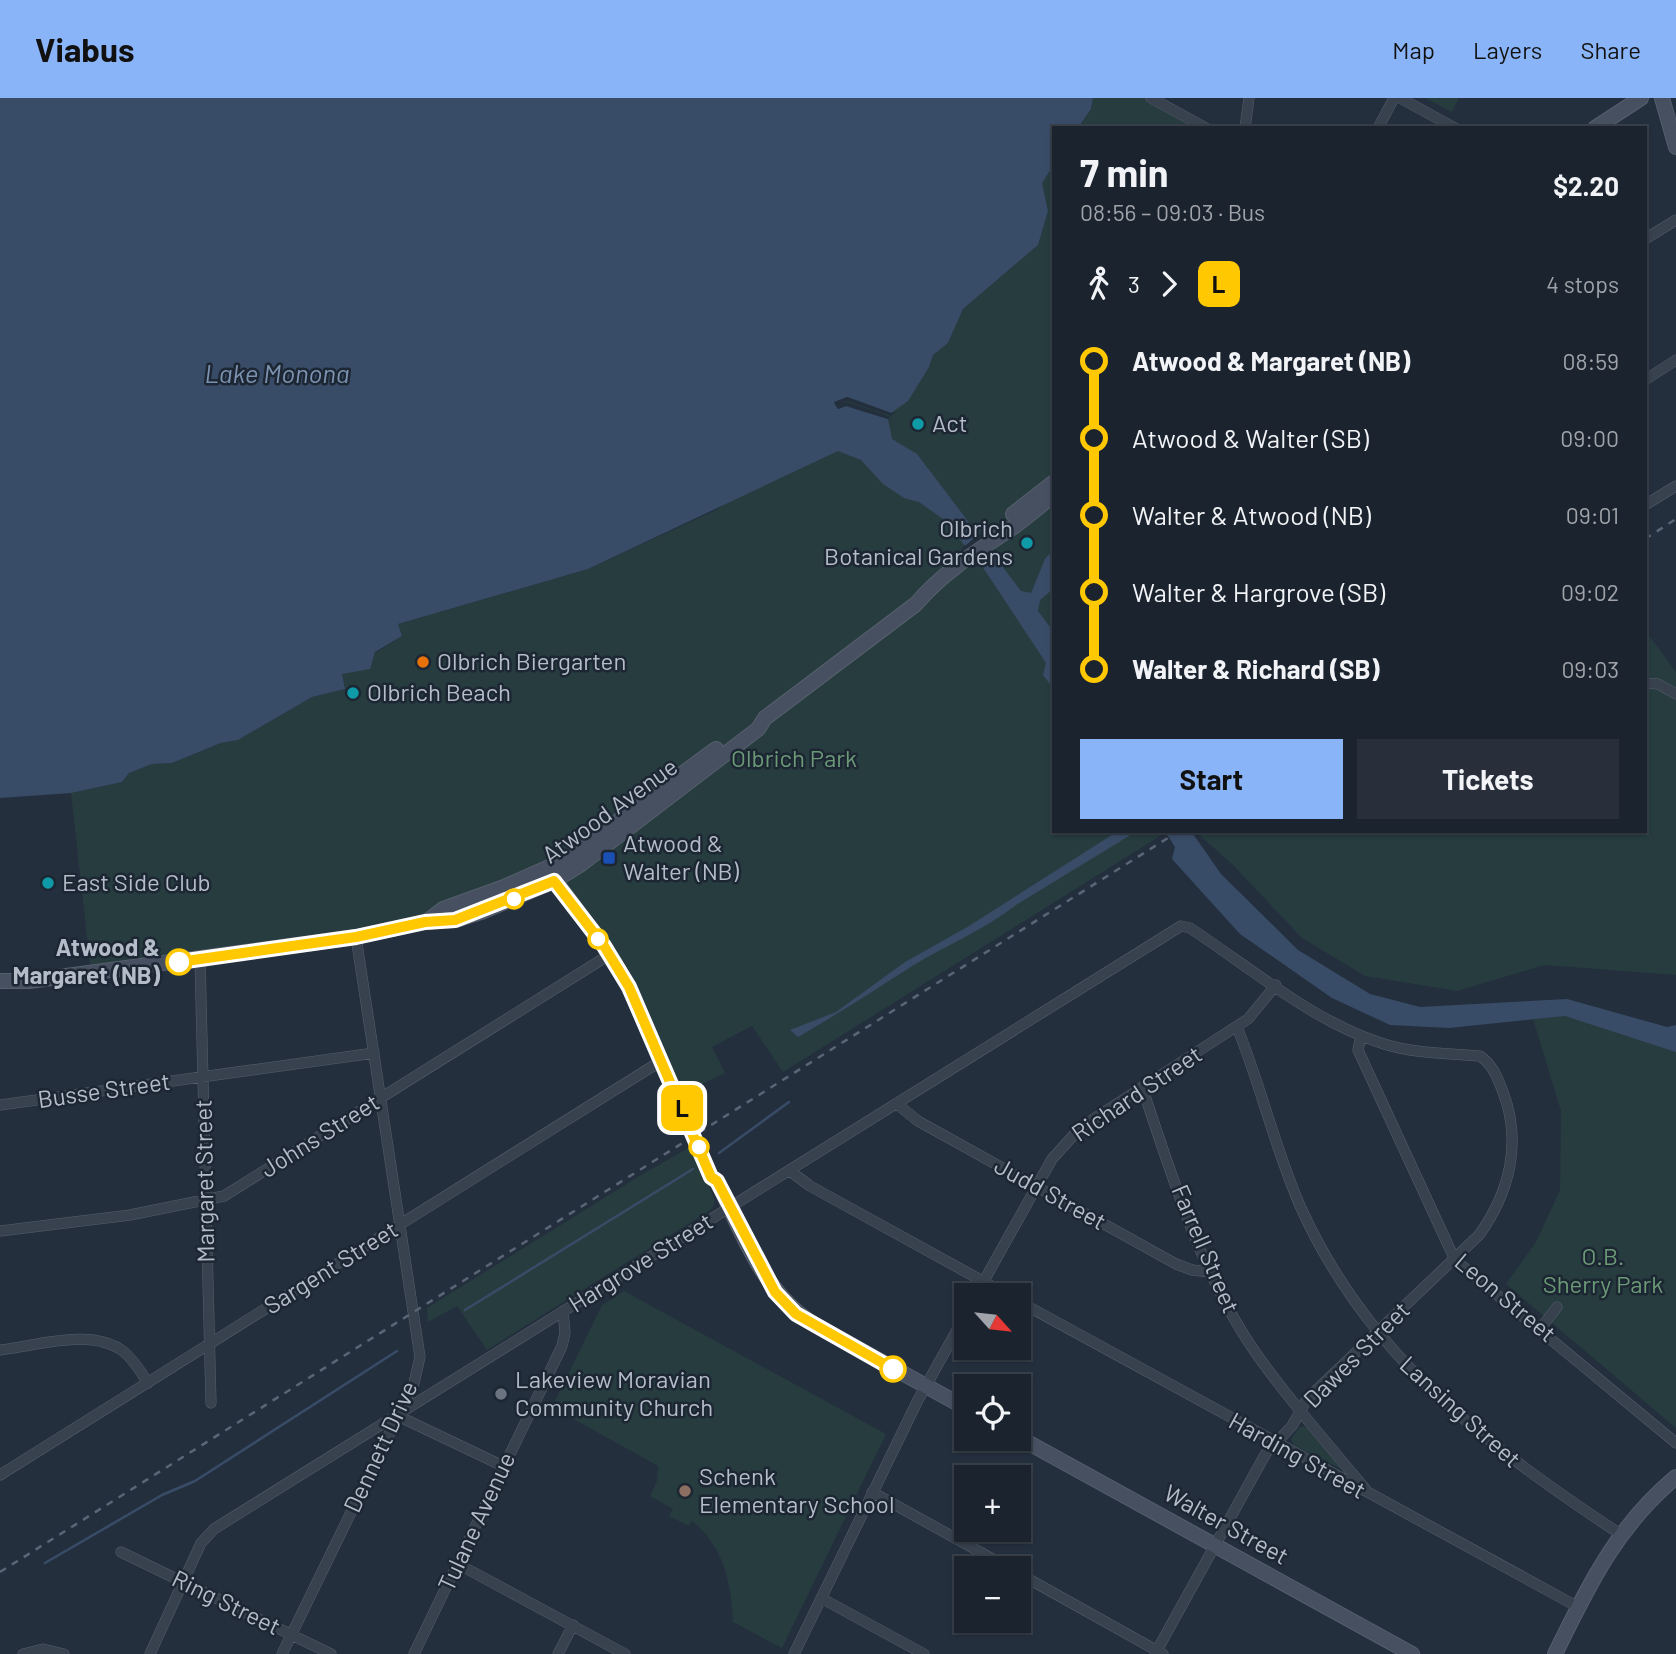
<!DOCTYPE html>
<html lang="en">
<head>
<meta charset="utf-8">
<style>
  :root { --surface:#1b232e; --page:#282f3a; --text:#f1f3f6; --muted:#a0a4aa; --line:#39404a; --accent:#8ab4f8 }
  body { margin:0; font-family:Barlow,sans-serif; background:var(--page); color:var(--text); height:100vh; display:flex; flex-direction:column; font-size:26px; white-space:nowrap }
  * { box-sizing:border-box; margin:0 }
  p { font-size:23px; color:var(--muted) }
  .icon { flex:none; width:38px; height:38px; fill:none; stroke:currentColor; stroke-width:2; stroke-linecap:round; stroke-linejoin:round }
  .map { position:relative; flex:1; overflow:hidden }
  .panel { position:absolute; left:1052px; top:28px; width:595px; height:707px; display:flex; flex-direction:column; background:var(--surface); border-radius:0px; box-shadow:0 2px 5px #0004,0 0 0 2px var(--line) }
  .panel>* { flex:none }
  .badge { padding:0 14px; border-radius:10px; font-size:24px; line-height:46px }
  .needle { width:46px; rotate:117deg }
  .controls { position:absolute; left:954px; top:1185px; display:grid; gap:14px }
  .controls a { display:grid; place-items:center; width:77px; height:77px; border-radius:0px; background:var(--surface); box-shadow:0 2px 5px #0004,0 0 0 2px var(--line); font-size:35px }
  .map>.badge { position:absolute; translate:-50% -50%; box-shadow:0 0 0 4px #fff }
  .legs { display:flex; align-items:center; gap:10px; height:77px; padding:0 28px; font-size:23px }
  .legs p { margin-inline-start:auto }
  .headline { display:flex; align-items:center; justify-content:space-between; height:119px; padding:0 28px }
  h1 { font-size:38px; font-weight:700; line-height:52px }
  .button { display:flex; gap:14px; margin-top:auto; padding:14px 28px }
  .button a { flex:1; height:80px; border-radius:0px; background:var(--accent); color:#111; font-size:28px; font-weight:700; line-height:80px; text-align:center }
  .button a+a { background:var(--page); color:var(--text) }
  ul { padding:0 28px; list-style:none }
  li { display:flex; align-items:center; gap:24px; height:77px; font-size:26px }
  li i { display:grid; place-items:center; width:10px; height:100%; margin:0 9px; background:currentColor }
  li i::after { content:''; width:18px; height:18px; margin:-9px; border:5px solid; border-radius:50%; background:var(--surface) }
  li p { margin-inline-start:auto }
  li:first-child i { background:linear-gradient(#0000 50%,currentColor 0) }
  li:last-child i { background:linear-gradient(currentColor 50%,#0000 0) }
  header { display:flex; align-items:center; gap:42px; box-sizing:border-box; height:98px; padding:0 35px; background:var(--accent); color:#111 }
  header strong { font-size:33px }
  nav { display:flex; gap:38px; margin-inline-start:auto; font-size:24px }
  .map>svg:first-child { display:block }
  .green { fill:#263c3f }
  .water { fill:#394c67 }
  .pier { fill:#242f3e }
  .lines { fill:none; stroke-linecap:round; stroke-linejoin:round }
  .stream { stroke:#394c67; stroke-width:2.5 }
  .street-casing { stroke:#565f6c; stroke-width:11 }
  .secondary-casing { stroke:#565f6c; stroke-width:16 }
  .street { stroke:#38414e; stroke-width:10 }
  .secondary { stroke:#465061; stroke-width:14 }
  .rail { stroke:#5a6575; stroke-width:2.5; stroke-dasharray:7 7; stroke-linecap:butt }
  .line-1-casing { stroke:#fff; stroke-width:16 }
  .line-1 { stroke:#ffc800; stroke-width:10 }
  .culture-dot { fill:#0f9aa8; stroke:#1d2633; stroke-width:2.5 }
  .food-dot { fill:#e8710a; stroke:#1d2633; stroke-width:2.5 }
  .transit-dot { fill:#1a4fb4; stroke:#1d2633; stroke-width:2.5 }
  .stop-1-dot { fill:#fff; stroke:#ffc800; stroke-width:3.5 }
  .worship-dot { fill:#6b7280; stroke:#1d2633; stroke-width:2.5 }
  .education-dot { fill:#8d6e63; stroke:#1d2633; stroke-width:2.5 }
  .labels { text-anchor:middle; stroke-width:5; stroke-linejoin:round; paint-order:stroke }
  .poi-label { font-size:24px; fill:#b4bcc9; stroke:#1d2633; text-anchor:start }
  .park-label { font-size:24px; fill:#6b9a76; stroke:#1d2633 }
  .street-label { font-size:24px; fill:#b4bcc9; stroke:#1d2633 }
  .stop-label { font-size:24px; font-weight:bold; fill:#b4bcc9; stroke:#1d2633; text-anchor:end }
  .water-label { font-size:26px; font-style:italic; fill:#7c92b1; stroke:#1d2633 }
</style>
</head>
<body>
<header>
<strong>Viabus</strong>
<nav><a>Map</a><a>Layers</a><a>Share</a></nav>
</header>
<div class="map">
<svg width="1676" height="1556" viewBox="0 0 1676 1556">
  <rect width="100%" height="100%" fill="#242f3e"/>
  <path class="green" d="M1093 0H1151L1206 30H1079L1091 11Z
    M1425 0H1459L1452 14Z
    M1053 68 1054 733H1168L783 974 752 928 712 949 725 975 683 995 632 880 570 792 554 762 424 824 91 875 71 695 122 684 129 675 152 666 172 665 222 645 238 642 312 599 345 591 342 576 402 538 398 526 588 471 718 411 838 311 834 304 847 299 891 315 929 269 933 257 948 245 963 211 1038 147 1048 113 1042 85Z
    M1645 532 1676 574V877L1545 867 1457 893 1365 878 1302 840 1232 766 1195 733H1645Z
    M1565 918 1676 949V1330L1506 1186 1536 1144 1560 1092 1561 1013 1533 921Z
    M692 1048 715 1103 712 1111 487 1252 457 1208 428 1224 427 1210 641 1077Z
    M624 1193 886 1336 782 1550 733 1524C731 1484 724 1449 692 1423L689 1428 669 1418 673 1411 650 1398 657 1383 658 1368 552 1309 602 1207Z
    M1300 1329H1306L1341 1371 1294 1347 1291 1341Z"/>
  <path class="water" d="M0 0H1093L1091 11 1078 30H1054L1053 68 1042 85 1048 113 1038 147 963 211 948 245 933 257 929 269 908 303 891 315 847 299 834 305 838 311 846 308 888 321 892 341 917 356 1021 493 1031 495 1045 461 1053 452V491L1040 502 1038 513 1053 533V590L1043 577 1046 565 984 471 943 421 919 404 904 400 883 386 861 362 838 353 588 471 398 526 402 538 375 554 370 571 342 576 345 591 312 599 238 642 221 645 172 665 152 666 129 675 122 684 71 695 0 700Z
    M1118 733H1137L1016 807C983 833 944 848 909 870 872 894 836 917 798 939L790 932 836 914 905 864 969 828Z
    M1191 733 1221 776 1298 852 1370 896 1420 909 1567 901 1667 929 1676 927V954L1565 918 1449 930 1390 927 1332 900 1240 836 1172 761 1175 749 1166 735Z"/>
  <path class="pier" d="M847 299 891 315 896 314 891 318 847 303 839 306 847 304 891 319 888 321 846 308 838 311 834 304Z
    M982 434 996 453 977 469 961 451Z"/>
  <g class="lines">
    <path class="stream" d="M719 1055 789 1004
      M465 1212 693 1071
      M45 1465 162 1397 195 1383 397 1253"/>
    <defs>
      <path id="street" d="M1151 0 1206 30
        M1400 0 1455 30
        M1245 30 1249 0
        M1378 30 1394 0
        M1645 141 1676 122
        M1645 282 1676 262
        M1645 407 1676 388
        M1645 585 1658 586 1676 596
        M200 861 211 1305
        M1237 929C1261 988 1275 1051 1301 1110 1369 1260 1486 1347 1620 1436
        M1361 938 1358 952 1455 1162 1676 1345
        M1142 989C1174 1083 1203 1184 1263 1265 1295 1309 1332 1351 1367 1393
        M897 1006 918 1023 1176 1166 1192 1172 1209 1174
        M0 1007 374 955
        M790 1073 810 1088 1008 1197
        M0 1133 130 1117 224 1098 609 857
        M976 1197 1052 1061 1081 1029 1248 921 1276 887
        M1018 1203 1578 1509
        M1540 1231 1557 1209
        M0 1252C37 1248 92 1229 124 1254 134 1262 141 1274 148 1285
        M398 1318 503 1368
        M0 1377 661 963
        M872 1394 1009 1470
        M121 1454 331 1556
        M458 1466 625 1556
        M1018 1475 1163 1556
        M821 1500 924 1556
        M23 1556 43 1551 64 1556
        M150 1556 201 1445 214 1431 1181 828 1190 830C1251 870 1313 924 1384 946 1416 956 1447 955 1480 958 1493 967 1497 979 1503 994 1522 1044 1510 1094 1479 1137L1307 1301 1292 1328 1266 1355 1155 1556
        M282 1556 414 1285 420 1259 356 839
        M414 1556 562 1248 565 1235 563 1213
        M558 1556 573 1527
        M794 1556 918 1302 966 1216"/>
      <path id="secondary" d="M1662 0 1676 49
        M1595 30 1641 0
        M1013 416 1054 384
        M547 772 604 848 629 889 711 1079 717 1083C743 1136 763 1195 815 1227L966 1310
        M426 824 443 811 504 789 565 762 716 651
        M0 883H29L356 839 424 824 455 822 484 813 554 783 580 767 758 631 765 620 781 608 916 506C940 477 974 455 1006 434 1022 424 1038 409 1054 397
        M1018 1339 1412 1556
        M1555 1556C1589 1487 1616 1429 1676 1379"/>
    </defs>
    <use href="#street" class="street-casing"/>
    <use href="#secondary" class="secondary-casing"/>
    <use href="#street" class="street"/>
    <use href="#secondary" class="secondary"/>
    <path class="rail" d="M1645 441 1676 421
      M0 1474 1179 733"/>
  </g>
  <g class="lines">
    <defs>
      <path id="line-1" d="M179 864 356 839 425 824 455 822 554 783 604 848 629 889 711 1079 717 1083 775 1194 796 1216 893 1271"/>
    </defs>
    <use href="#line-1" class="line-1-casing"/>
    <use href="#line-1" class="line-1"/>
  </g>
  <g class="culture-dot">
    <circle cx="918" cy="326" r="7"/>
    <circle cx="1027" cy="445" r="7"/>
    <circle cx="353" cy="595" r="7"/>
    <circle cx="48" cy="785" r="7"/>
  </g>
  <circle class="food-dot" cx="423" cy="564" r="7"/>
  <rect class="transit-dot" x="602" y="753" width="14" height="14" rx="3.5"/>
  <g class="stop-1-dot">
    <circle cx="514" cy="801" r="9"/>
    <circle cx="598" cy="841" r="9"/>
    <circle cx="179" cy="864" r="12"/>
    <circle cx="699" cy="1049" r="9"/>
    <circle cx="893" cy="1271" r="12"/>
  </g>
  <circle class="worship-dot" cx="501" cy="1296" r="7"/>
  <circle class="education-dot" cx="685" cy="1393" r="7"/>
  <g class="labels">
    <g class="poi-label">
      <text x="932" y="334">Act</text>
      <text x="1013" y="439" text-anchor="end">Olbrich<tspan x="1013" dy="28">Botanical Gardens</tspan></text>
      <text x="437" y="572">Olbrich Biergarten</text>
      <text x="367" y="603">Olbrich Beach</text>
      <text x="623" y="754">Atwood &amp;<tspan x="623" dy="28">Walter (NB)</tspan></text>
      <text x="62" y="793">East Side Club</text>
      <text x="515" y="1290">Lakeview Moravian<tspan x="515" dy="28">Community Church</tspan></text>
      <text x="699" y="1387">Schenk<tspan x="699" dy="28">Elementary School</tspan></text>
    </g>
    <g class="park-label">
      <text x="794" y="669">Olbrich Park</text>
      <text x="1603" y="1167">O.B.<tspan x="1603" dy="28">Sherry Park</tspan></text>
    </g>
    <g class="street-label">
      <text transform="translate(610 713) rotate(-36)" y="8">Atwood Avenue</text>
      <text transform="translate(104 993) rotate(-8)" y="8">Busse Street</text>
      <text transform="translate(1137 996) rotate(-34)" y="8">Richard Street</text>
      <text transform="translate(320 1038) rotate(-32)" y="8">Johns Street</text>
      <text transform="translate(205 1083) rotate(-91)" y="8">Margaret Street</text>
      <text transform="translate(1050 1096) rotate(29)" y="8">Judd Street</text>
      <text transform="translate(1205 1151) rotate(67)" y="8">Farrell Street</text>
      <text transform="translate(641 1165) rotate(-32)" y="8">Hargrove Street</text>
      <text transform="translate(331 1170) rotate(-32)" y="8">Sargent Street</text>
      <text transform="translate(1505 1200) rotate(40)" y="8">Leon Street</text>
      <text transform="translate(1357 1257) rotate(-45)" y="8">Dawes Street</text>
      <text transform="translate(1460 1314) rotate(42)" y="8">Lansing Street</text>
      <text transform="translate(381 1349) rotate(-65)" y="8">Dennett Drive</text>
      <text transform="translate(1297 1358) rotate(29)" y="8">Harding Street</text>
      <text transform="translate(477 1424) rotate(-65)" y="8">Tulane Avenue</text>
      <text transform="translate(1226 1427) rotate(29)" y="8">Walter Street</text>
      <text transform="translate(226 1505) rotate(26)" y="8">Ring Street</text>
    </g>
    <g class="stop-label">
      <text x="160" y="858">Atwood &amp;<tspan x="160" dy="28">Margaret (NB)</tspan></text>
    </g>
    <g class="water-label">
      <text x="277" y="285">Lake Monona</text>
    </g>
  </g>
</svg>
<div class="controls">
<a><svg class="needle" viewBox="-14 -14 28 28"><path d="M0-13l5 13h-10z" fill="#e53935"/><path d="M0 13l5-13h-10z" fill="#a0a4aa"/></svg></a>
<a><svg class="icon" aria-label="locate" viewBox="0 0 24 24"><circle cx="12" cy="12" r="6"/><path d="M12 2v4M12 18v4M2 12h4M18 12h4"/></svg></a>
<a>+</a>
<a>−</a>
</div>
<b class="badge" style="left:682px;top:1010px;background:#ffc800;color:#111">L</b>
<section class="panel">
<div class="headline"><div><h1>7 min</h1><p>08:56 – 09:03 · Bus</p></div><b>$2.20</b></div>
<div class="legs"><svg class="icon" aria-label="walk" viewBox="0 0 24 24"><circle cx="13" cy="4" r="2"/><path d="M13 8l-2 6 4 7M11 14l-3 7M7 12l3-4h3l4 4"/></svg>3<svg class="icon" aria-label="forward" viewBox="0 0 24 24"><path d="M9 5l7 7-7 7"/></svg><b class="badge" style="background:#ffc800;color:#111">L</b><p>4 stops</p></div>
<ul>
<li><i style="color:#ffc800"></i><b>Atwood &amp; Margaret (NB)</b><p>08:59</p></li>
<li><i style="color:#ffc800"></i><span>Atwood &amp; Walter (SB)</span><p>09:00</p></li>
<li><i style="color:#ffc800"></i><span>Walter &amp; Atwood (NB)</span><p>09:01</p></li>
<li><i style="color:#ffc800"></i><span>Walter &amp; Hargrove (SB)</span><p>09:02</p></li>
<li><i style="color:#ffc800"></i><b>Walter &amp; Richard (SB)</b><p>09:03</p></li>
</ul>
<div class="button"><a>Start</a><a>Tickets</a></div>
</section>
</div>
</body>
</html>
